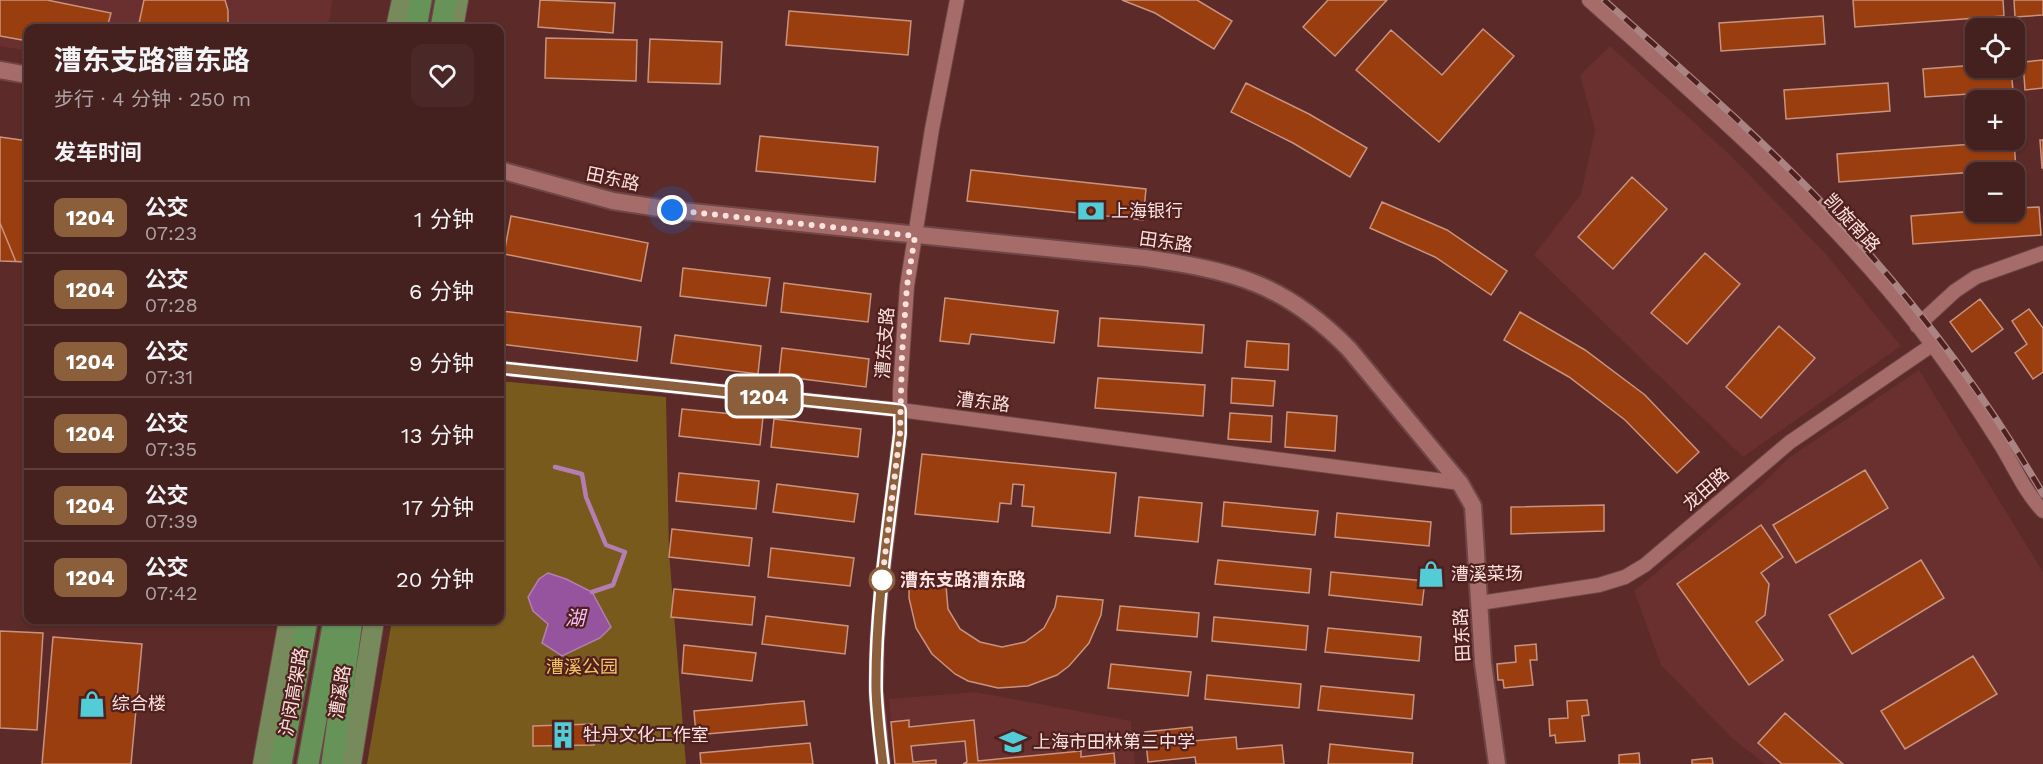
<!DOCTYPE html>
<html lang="zh">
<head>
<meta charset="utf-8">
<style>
  :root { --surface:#44201f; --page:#4b2828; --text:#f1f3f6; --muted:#afa3a4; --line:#5c3e3d }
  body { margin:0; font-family:"Work Sans","Noto Sans SC",sans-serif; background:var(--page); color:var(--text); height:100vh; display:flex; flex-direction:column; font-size:22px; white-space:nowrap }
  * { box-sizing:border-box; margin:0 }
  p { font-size:20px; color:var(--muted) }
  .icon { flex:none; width:33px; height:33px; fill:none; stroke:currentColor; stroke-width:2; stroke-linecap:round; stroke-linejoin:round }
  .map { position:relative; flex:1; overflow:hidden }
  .details { position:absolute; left:24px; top:24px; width:480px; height:600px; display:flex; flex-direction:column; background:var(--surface); border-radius:12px; box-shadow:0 2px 4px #0004,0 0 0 2px var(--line) }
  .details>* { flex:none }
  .badge { padding:0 12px; border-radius:9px; font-size:21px; line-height:39px }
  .buttons { position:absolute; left:1965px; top:18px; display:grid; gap:12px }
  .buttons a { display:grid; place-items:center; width:60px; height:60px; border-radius:12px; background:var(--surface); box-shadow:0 2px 4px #0004,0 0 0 2px var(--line); font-size:30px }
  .you { position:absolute; width:30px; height:30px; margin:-15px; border:4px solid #fff; border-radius:50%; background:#1a73e8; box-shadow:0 0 0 9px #1a73e833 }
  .map>.badge { position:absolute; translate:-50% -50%; box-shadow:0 0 0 3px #fff }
  h2 { padding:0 30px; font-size:22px; line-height:54px }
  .round { display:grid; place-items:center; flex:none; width:63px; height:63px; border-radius:12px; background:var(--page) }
  .overview { display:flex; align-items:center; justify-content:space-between; height:102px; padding:0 30px }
  h1 { font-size:28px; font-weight:700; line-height:45px }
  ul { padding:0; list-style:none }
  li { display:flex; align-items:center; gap:18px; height:72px; padding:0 30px; border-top:2px solid var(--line) }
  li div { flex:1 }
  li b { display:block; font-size:22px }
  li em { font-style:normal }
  li .badge { min-width:66px; font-weight:700; text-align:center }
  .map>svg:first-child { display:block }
  .built { fill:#69302f }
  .green { fill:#775a1c }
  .water { fill:#96549f; stroke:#b47eb2; stroke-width:1.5 }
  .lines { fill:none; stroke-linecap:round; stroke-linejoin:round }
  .stream { stroke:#b47eb2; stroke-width:4.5 }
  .building { fill:#9a3e0f; stroke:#c9937e; stroke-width:1.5 }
  .minor-casing { stroke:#6f4647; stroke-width:16 }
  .tertiary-casing { stroke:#6f4647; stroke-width:20 }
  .primary-casing { stroke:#6f4647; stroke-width:22 }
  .trunk-casing { stroke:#6f4647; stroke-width:24 }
  .minor { stroke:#a56c69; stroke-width:14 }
  .tertiary { stroke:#a56c69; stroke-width:16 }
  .primary { stroke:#768a5c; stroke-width:20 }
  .trunk { stroke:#669458; stroke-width:21 }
  .rail-casing { stroke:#aa8483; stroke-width:7 }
  .rail { stroke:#50201f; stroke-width:4.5; stroke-dasharray:14; stroke-linecap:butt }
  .line-casing { stroke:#fff; stroke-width:14 }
  .line { stroke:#8b5e3c; stroke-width:9 }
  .walk { stroke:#fbe1df; stroke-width:6; stroke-dasharray:0 10.8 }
  .stop-dot { fill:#fff; stroke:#8b5e3c; stroke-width:3 }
  .labels { text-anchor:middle; stroke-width:4.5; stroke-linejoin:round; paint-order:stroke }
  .street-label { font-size:18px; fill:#fbe1df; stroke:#50201f }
  .poi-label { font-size:18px; fill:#fbe1df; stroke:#50201f; text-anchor:start }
  .stop-label { font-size:18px; font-weight:bold; fill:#fbe1df; stroke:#50201f; text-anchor:start }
  .park-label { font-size:18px; fill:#f6c55f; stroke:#50201f }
  .water-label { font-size:20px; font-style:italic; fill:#f3bef9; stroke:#50201f }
</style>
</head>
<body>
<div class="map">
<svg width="2043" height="764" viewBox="0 0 2043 764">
  <rect width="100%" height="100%" fill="#5b2a29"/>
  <path class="built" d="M0 0H332L330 17 326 28H28V51L0 46Z
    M1610 46 1729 154 1825 253 1901 346 1743 457 1534 255 1581 194 1595 130 1580 75Z
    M1919 370 2043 572V764H1765L1733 739 1661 665 1634 591 1760 486 1790 457Z
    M975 692 1131 721 1135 764H894L889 699Z"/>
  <path class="green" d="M500 381 666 397 669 552 686 764H367L392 620H500Z"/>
  <path class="water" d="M548 573 566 579 592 592 611 627 600 638 562 656 542 643 548 624 533 611 528 597 539 579Z"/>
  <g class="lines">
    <path class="stream" d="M555 467 582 474 586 497 606 545 625 552 613 585 592 592"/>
  </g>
  <path class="building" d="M0 0H47L111 13 107 28H28V41L0 36Z
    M144 0H225L228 10V28H138Z
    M540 0 615 3 613 33 538 27Z
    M1122 0H1197L1232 21 1214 49 1155 13Z
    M1328 0H1387L1335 56 1303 27Z
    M1853 0H2003L2004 16 1855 27Z
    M2014 0H2043V15L2015 17Z
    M789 11 911 21 908 55 786 45Z
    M1823 16 1825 44 1721 51 1719 23Z
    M1483 29 1514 56 1439 142 1356 70 1391 30 1442 75Z
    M546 38 637 40 636 81 545 78Z
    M650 39 722 42 720 84 648 82Z
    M2043 60V88L2025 90 2023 62Z
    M1976 65V68H2011L2013 91 1925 97 1923 69Z
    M1246 83 1309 114 1367 148 1350 177 1293 143 1231 112Z
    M1888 83 1890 111 1786 119 1784 90Z
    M760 136 878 147 875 182 756 171Z
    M0 137 28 141V262L0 261Z
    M0 137 28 141V262H16L0 223Z
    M2040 140H2043V168H2042Z
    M2014 141 2016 169 1839 182 1837 154Z
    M971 170 1146 189 1143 220 967 201Z
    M1632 177 1667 209 1613 269 1578 237Z
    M1382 202 1447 230 1507 271 1491 295 1435 257 1370 228Z
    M2039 207 2041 235 1913 244 1911 216 1976 211 2014 212V208Z
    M511 216 648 243 641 281 504 254Z
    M1705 253 1740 284 1687 344 1651 313Z
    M683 268 770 278 766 306 680 296Z
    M784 283 871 294 868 322 781 312Z
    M945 298 1058 311 1054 343 971 334 969 344 940 341Z
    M1980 299 2003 329 1972 352 1950 322Z
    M2029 309 2043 328V372L2033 379 2015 353 2027 344 2012 321Z
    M501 311 641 327 637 361 500 344Z
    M1520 312 1585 350 1645 395 1699 452 1677 473 1625 420 1569 377 1504 340Z
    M1100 318 1204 325 1202 353 1098 346Z
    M1779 326 1815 358 1761 418 1726 387Z
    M675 335 761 346 758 374 671 363Z
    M1247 341 1289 344 1288 370 1245 367Z
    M782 348 869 359 866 387 779 376Z
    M1098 378 1205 385 1203 416 1095 408Z
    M1232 378 1275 381 1273 406 1231 403Z
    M682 409 763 417 760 445 679 436Z
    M1287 412 1337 416 1335 451 1285 447Z
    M1230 413 1272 416 1271 442 1228 439Z
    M774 419 861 429 858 457 771 447Z
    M922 454 1116 473 1110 533 1032 526 1034 507 1022 506 1024 485 1013 484 1011 504 1000 503 998 522 915 514Z
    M1865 470 1888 508 1796 563 1773 525Z
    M679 473 759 481 756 509 676 501Z
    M777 484 858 494 854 522 773 512Z
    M1139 497 1202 503 1198 542 1135 536Z
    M1224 502 1318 511 1315 535 1222 526Z
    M1604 505V531L1511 534V507Z
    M1337 513 1431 522 1429 546 1335 537Z
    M1761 525 1783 557 1761 573 1769 584 1765 615 1756 622 1783 660 1749 685 1677 584Z
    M672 529 752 538 749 566 669 557Z
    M771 548 854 558 850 586 768 577Z
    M1218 560 1311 569 1309 593 1215 584Z
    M1921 560 1944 598 1852 654 1829 615Z
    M1331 572 1425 581 1422 605 1329 595Z
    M909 583 946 586 948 609 960 629 980 642 1002 647 1025 642 1044 628 1055 607 1057 596 1103 600 1101 615 1089 643 1069 666 1057 675 1028 686 998 688 968 681 955 674 932 654 916 628 909 598Z
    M674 589 755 597 752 625 671 617Z
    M1120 606 1199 613 1197 637 1117 630Z
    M766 616 848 626 845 654 762 644Z
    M1214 617 1308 626 1306 650 1212 641Z
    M1328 628 1421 637 1419 661 1325 652Z
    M0 631 43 633 37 730 0 728Z
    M53 637 142 644 131 764H42Z
    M1536 644 1537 660H1530L1533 685 1504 688 1503 680H1498L1497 664 1516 662 1515 646Z
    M684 645 756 653 752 681 682 673Z
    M1973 656 1997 694 1905 749 1881 711Z
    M1111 664 1191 672 1188 696 1108 688Z
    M1207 675 1301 684 1299 708 1205 699Z
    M1321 686 1414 695 1412 719 1318 710Z
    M1587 700 1589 715 1582 716 1585 741 1556 743 1555 735 1550 736 1549 719 1568 718 1567 701Z
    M804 701 807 725 696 735 694 711Z
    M1785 713 1843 764H1782L1758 743Z
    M909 720V727L974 720 978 761 1081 751V757L1114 753 1115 764H963L967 762 965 741 911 746 913 762 936 760V764H895L891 722Z
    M593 724 594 745 533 746V726Z
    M1192 727 1193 741 1236 737 1237 749 1282 745 1284 764H1196L1195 757 1148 762 1145 732Z
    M810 743 813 764H701L700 753Z
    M1330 744 1413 753 1412 764H1328Z
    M1639 753 1640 764H1619V755Z
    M1712 758 1713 764H1692V760Z"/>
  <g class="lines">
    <defs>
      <path id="minor" d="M1589 0C1704 103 1822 204 1918 326 1947 363 1974 402 1999 442 2013 464 2024 491 2043 511
        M1917 326 1955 291 1976 277 2043 253
        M500 368 900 410 1460 483
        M1480 603 1599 585 1625 577 1645 565 1790 442 1932 345
        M883 764 876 692 877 643 882 580 900 433V391L907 286 932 129 957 0"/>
      <path id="tertiary" d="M0 70 28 75
        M500 170 613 201 672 210 1145 258C1234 271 1284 283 1349 349L1460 483 1473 506 1483 663 1497 764"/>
      <path id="primary" d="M396 28 402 0
        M453 28 458 0
        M263 764 289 620
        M351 764 374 620"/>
      <path id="trunk" d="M416 28 421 0
        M441 28 446 0
        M281 764 307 620
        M308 764 334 620
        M332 764 352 620"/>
    </defs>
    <use href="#minor" class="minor-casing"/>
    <use href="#tertiary" class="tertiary-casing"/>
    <use href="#primary" class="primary-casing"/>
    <use href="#trunk" class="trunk-casing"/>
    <use href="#minor" class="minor"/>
    <use href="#tertiary" class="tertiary"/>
    <use href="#primary" class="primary"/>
    <use href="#trunk" class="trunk"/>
    <defs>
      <path id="rail" d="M1604 0C1681 69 1759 136 1830 211 1911 296 1984 393 2043 494"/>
    </defs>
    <use href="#rail" class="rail-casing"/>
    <use href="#rail" class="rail"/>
  </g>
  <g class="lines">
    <defs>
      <path id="line" d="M500 368 900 410V433C890 518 875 605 876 690 877 715 880 740 883 764"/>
    </defs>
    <use href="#line" class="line-casing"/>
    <use href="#line" class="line"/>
    <path class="walk" d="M672 210 915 236 907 286 902 354 900 433 882 580"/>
  </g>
  <defs>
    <symbol id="bank-bare" viewBox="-9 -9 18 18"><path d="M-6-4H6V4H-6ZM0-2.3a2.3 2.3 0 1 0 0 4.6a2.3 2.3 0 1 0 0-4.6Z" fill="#52ccd6" stroke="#50201f" stroke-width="2.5" paint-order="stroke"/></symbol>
    <symbol id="shop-bare" viewBox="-9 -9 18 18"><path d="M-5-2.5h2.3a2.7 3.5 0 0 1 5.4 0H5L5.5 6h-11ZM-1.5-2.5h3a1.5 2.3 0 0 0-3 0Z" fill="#52ccd6" stroke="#50201f" stroke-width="2.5" paint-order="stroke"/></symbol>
    <symbol id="building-bare" viewBox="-9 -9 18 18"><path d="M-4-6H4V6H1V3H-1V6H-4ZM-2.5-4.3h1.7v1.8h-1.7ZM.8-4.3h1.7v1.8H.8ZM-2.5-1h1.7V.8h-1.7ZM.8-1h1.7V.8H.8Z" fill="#52ccd6" stroke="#50201f" stroke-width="2.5" paint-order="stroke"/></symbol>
    <symbol id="school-bare" viewBox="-9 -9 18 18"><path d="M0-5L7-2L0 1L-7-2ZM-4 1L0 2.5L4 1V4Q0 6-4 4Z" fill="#52ccd6" stroke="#50201f" stroke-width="2.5" paint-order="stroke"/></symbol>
  </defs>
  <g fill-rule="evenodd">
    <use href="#bank-bare" x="1072" y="192" width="38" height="38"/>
    <use href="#shop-bare" x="1412" y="555" width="38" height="38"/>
    <use href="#shop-bare" x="73" y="685" width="38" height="38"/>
    <use href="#building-bare" x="544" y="716" width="38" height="38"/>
    <use href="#school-bare" x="994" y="723" width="38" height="38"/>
  </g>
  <circle class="stop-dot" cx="882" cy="580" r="12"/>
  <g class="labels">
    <g class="street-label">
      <text transform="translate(613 179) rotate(12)" y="6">田东路</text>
      <text transform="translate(1852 223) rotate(47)" y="6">凯旋南路</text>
      <text transform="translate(1166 242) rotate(8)" y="6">田东路</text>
      <text transform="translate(885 343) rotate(-86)" y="6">漕东支路</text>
      <text transform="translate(983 402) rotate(7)" y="6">漕东路</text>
      <text transform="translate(1706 489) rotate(-41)" y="6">龙田路</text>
      <text transform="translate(1462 635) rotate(-93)" y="6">田东路</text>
      <text transform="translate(294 692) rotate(-80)" y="6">沪闵高架路</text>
      <text transform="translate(340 692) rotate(-81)" y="6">漕溪路</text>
    </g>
    <g class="poi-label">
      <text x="1111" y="217">上海银行</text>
      <text x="1451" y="580">漕溪菜场</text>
      <text x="112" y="710">综合楼</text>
      <text x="583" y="741">牡丹文化工作室</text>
      <text x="1033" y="748">上海市田林第三中学</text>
    </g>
    <g class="stop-label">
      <text x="900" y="586">漕东支路漕东路</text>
    </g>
    <g class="park-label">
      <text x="582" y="673">漕溪公园</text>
    </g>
    <g class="water-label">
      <text x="575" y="625">湖</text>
    </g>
  </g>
</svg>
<div class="buttons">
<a><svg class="icon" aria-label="locate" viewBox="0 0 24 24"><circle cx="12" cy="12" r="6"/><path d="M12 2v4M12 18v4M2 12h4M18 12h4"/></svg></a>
<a>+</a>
<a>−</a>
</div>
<div class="you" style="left:672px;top:210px"></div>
<b class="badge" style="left:764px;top:396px;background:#8b5e3c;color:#fff">1204</b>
<section class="details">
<div class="overview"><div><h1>漕东支路漕东路</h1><p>步行 · 4 分钟 · 250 m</p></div><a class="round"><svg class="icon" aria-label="heart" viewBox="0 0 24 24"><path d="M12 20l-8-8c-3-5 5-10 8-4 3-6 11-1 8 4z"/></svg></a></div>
<h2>发车时间</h2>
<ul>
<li><span class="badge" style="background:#8b5e3c;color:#fff">1204</span><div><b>公交</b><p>07:23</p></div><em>1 分钟</em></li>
<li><span class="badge" style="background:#8b5e3c;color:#fff">1204</span><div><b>公交</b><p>07:28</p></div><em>6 分钟</em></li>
<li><span class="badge" style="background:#8b5e3c;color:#fff">1204</span><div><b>公交</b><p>07:31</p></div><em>9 分钟</em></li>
<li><span class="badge" style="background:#8b5e3c;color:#fff">1204</span><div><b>公交</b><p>07:35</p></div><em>13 分钟</em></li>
<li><span class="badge" style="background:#8b5e3c;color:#fff">1204</span><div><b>公交</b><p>07:39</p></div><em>17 分钟</em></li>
<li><span class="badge" style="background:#8b5e3c;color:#fff">1204</span><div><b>公交</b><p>07:42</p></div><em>20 分钟</em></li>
</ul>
</section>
</div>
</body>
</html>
